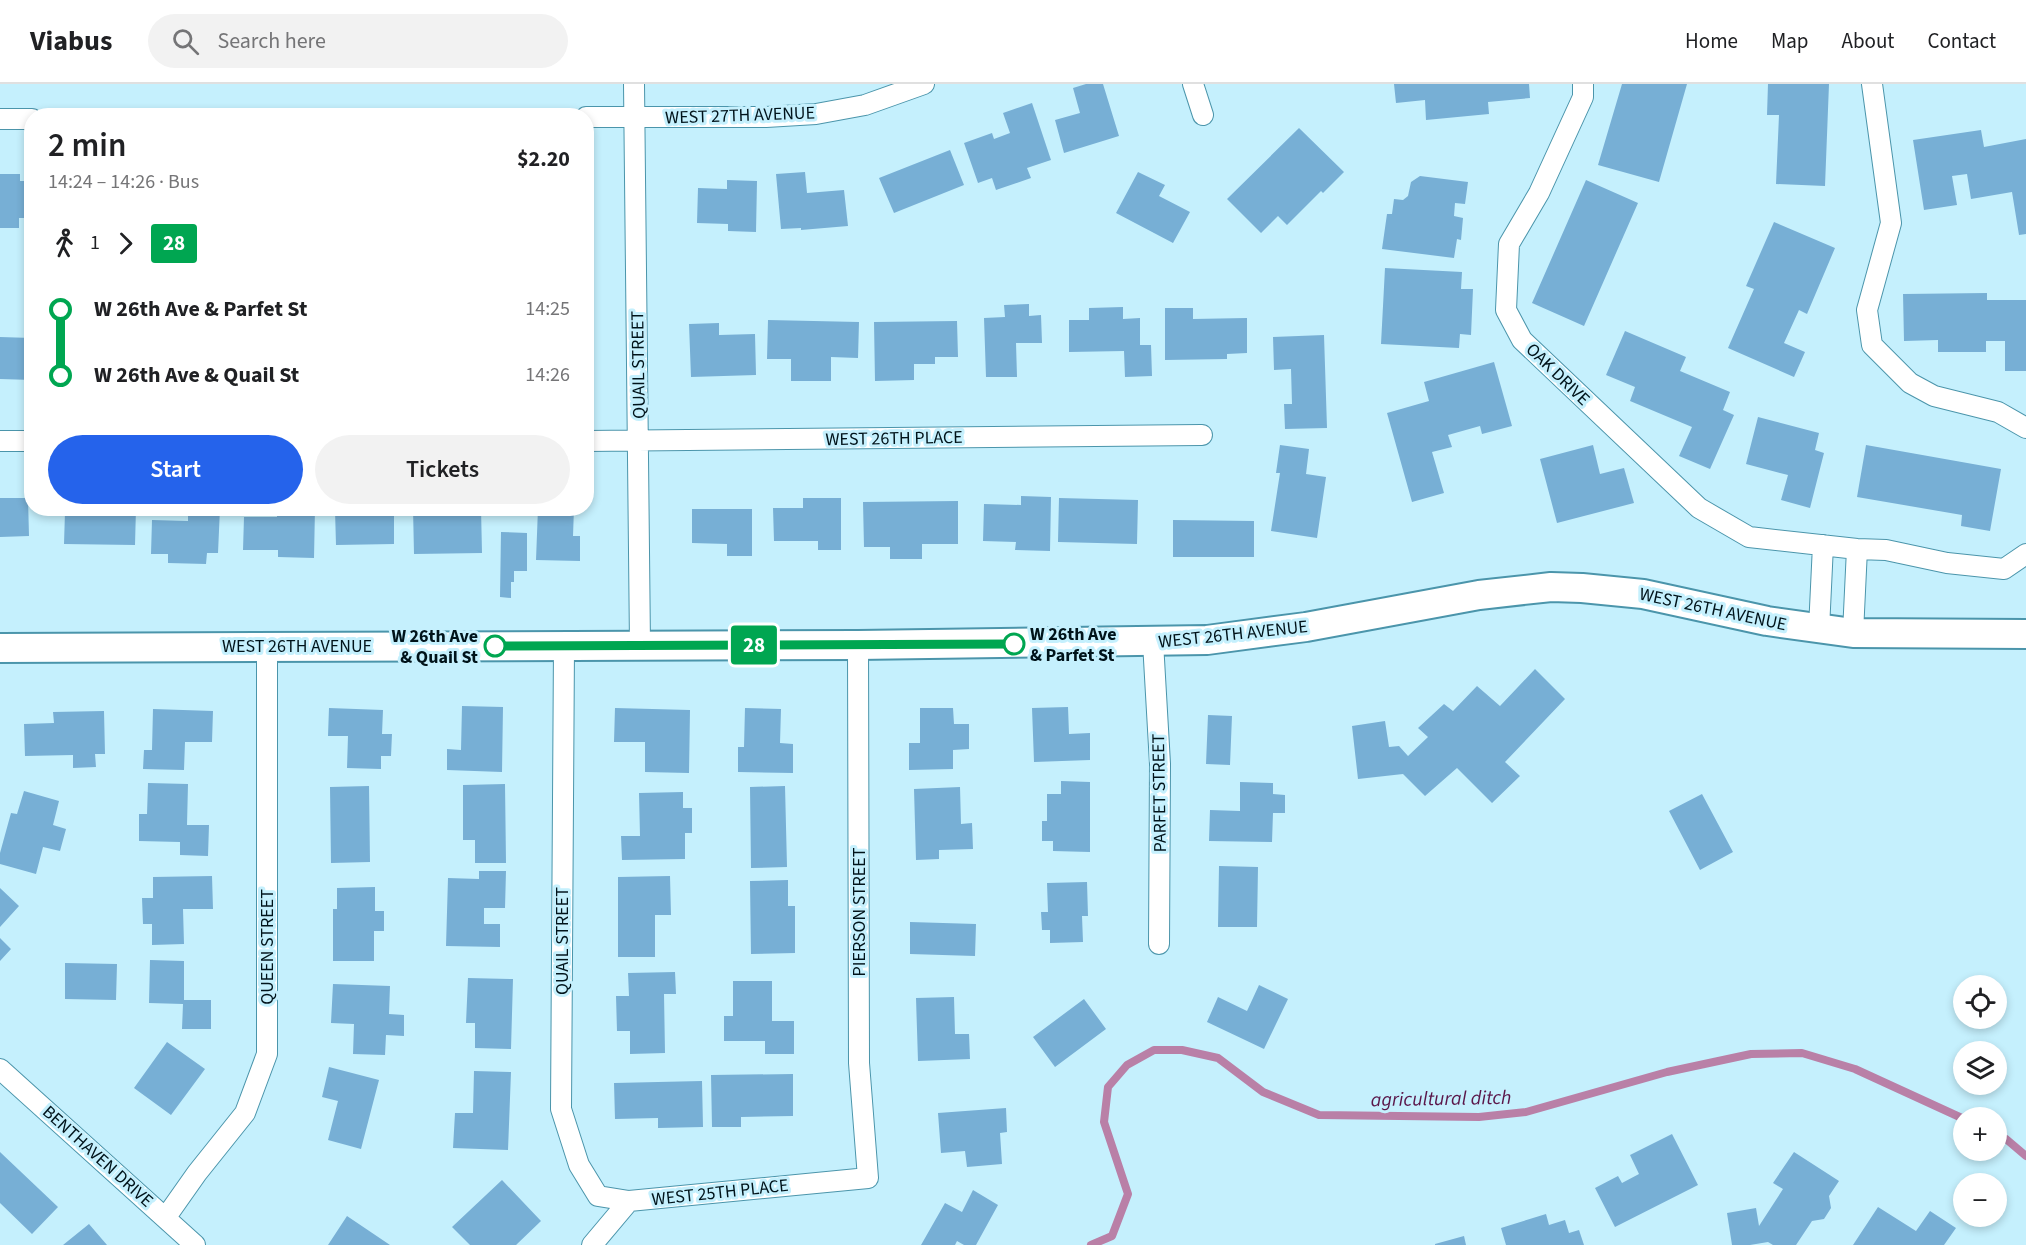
<!DOCTYPE html>
<html lang="en">
<head>
<meta charset="utf-8">
<style>
  :root { --surface:#fff; --page:#f2f2f2; --text:#202124; --muted:#757577; --line:#e0e0e0; --accent:#2563eb }
  body { margin:0; font-family:"Source Sans 3",sans-serif; background:var(--page); color:var(--text); height:100vh; display:flex; flex-direction:column; font-size:22px; white-space:nowrap }
  * { box-sizing:border-box; margin:0 }
  p { font-size:20px; color:var(--muted) }
  .icon { flex:none; width:33px; height:33px; fill:none; stroke:currentColor; stroke-width:2; stroke-linecap:round; stroke-linejoin:round }
  .map { position:relative; flex:1; overflow:hidden }
  .panel { position:absolute; left:24px; top:24px; width:570px; height:408px; display:flex; flex-direction:column; background:var(--surface); border-radius:24px; box-shadow:0 3px 9px #0003 }
  .panel>* { flex:none }
  .badge { padding:0 12px; border-radius:4px; font-size:21px; line-height:39px }
  .tools { position:absolute; left:1953px; top:891px; display:grid; gap:12px }
  .tools a { display:grid; place-items:center; width:54px; height:54px; border-radius:50%; background:var(--surface); box-shadow:0 3px 9px #0003; font-size:30px }
  .map>.badge { position:absolute; translate:-50% -50%; box-shadow:0 0 0 3px #fff }
  .legs { display:flex; align-items:center; gap:9px; height:66px; padding:0 24px; font-size:20px }
  .legs p { margin-inline-start:auto }
  .overview { display:flex; align-items:center; justify-content:space-between; height:102px; padding:0 24px }
  h1 { font-size:33px; font-weight:600; line-height:45px }
  .primary-button { display:flex; gap:12px; margin-top:auto; padding:12px 24px }
  .primary-button a { flex:1; height:69px; border-radius:36px; background:var(--accent); color:#fff; font-size:24px; font-weight:600; line-height:69px; text-align:center }
  .primary-button a+a { background:var(--page); color:var(--text) }
  ul { padding:0 24px; list-style:none }
  li { display:flex; align-items:center; gap:21px; height:66px; font-size:22px }
  li i { display:grid; place-items:center; width:9px; height:100%; margin:0 8px; background:currentColor }
  li i::after { content:''; width:15px; height:15px; margin:-8px; border:4px solid; border-radius:50%; background:var(--surface) }
  li p { margin-inline-start:auto }
  li:first-child i { background:linear-gradient(#0000 50%,currentColor 0) }
  li:last-child i { background:linear-gradient(currentColor 50%,#0000 0) }
  header { display:flex; align-items:center; gap:36px; box-sizing:border-box; height:84px; padding:0 30px; background:var(--surface); border-bottom:2px solid var(--line) }
  header strong { font-size:28px }
  nav { display:flex; gap:33px; margin-inline-start:auto; font-size:21px }
  .search { width:420px; height:54px; background:var(--page); display:flex; align-items:center; gap:15px; box-sizing:border-box; padding:0 21px; border-radius:33px; color:var(--muted); font-size:22px }
  .map>svg:first-child { display:block }
  .lines { fill:none; stroke-linecap:round; stroke-linejoin:round }
  .stream { stroke:#b980a7; stroke-width:8 }
  .building { fill:#77afd5 }
  .street-casing { stroke:#4b95ab; stroke-width:22 }
  .secondary-casing { stroke:#4b95ab; stroke-width:32 }
  .street { stroke:#fff; stroke-width:20 }
  .secondary { stroke:#fff; stroke-width:28 }
  .line-1-casing { stroke:#fff; stroke-width:14 }
  .line-1 { stroke:#00a651; stroke-width:9 }
  .stop-1-dot { fill:#fff; stroke:#00a651; stroke-width:3 }
  .labels { text-anchor:middle; stroke-width:6; stroke-linejoin:round; paint-order:stroke }
  .street-label { font-size:18px; fill:#00131a; stroke:#c5f0fd }
  .stop-label { font-size:18px; font-weight:bold; fill:#00131a; stroke:#c5f0fd; text-anchor:start }
  .water-label { font-size:20px; font-style:italic; fill:#5a1649; stroke:#c5f0fd }
</style>
</head>
<body>
<header>
<strong>Viabus</strong>
<div class="search"><svg class="icon" aria-label="search" viewBox="0 0 24 24"><circle cx="10" cy="10" r="6"/><path d="M15 15l6 6"/></svg>Search here</div>
<nav><a>Home</a><a>Map</a><a>About</a><a>Contact</a></nav>
</header>
<div class="map">
<svg width="2026" height="1161" viewBox="0 0 2026 1161">
  <rect width="100%" height="100%" fill="#c5f0fd"/>
  <g class="lines">
    <path class="stream" d="M1996 1051 2006 1055 2026 1072
      M1091 1161 1112 1152 1128 1110 1104 1038 1108 1003 1127 981 1154 966H1182L1218 974 1263 1008 1319 1031 1479 1033 1526 1028 1667 988 1751 970 1802 969 1855 985 1964 1035"/>
  </g>
  <path class="building" d="M1086 0H1103L1119 52 1064 69 1055 36 1080 29 1073 4Z
    M1394 0H1529L1530 14 1488 18 1489 30 1426 36 1425 16 1396 19Z
    M1622 0H1687L1659 98 1598 81Z
    M1768 0H1829L1825 102 1776 100 1779 31H1767Z
    M1032 19 1051 76 1027 84 1031 94 996 106 992 94 978 99 964 59 992 49 994 55 1010 49 1003 29Z
    M1299 44 1344 88 1323 109 1321 107 1287 141 1278 132 1261 149 1227 115Z
    M1981 46 1984 63 2026 55V150L2019 151 2012 108 1971 115 1967 90 1952 92 1957 121 1924 126 1913 56Z
    M950 66 964 101 894 129 879 94Z
    M805 88 807 109 844 106 848 142 801 146V144L781 145 776 90Z
    M1138 88 1165 101 1159 112 1190 128 1173 159 1116 129Z
    M0 90H20V97H32V134H19V144H0Z
    M1420 92 1468 98 1465 120 1455 119 1454 132 1463 134 1461 156 1457 155 1454 174 1382 165 1387 130H1392L1394 115 1403 116 1408 112 1411 98Z
    M727 96 757 97 756 148 728 147V140L697 139 698 104 727 105Z
    M1586 96 1638 119 1584 242 1532 219Z
    M1774 138 1835 164 1807 230 1799 226 1784 259 1805 268 1794 293 1728 264 1754 205 1746 202Z
    M1385 184 1462 188 1461 205H1473L1471 251 1460 250 1459 264 1381 260Z
    M1987 209V216H2026V287H2005V257H1986V268H1938V256L1904 257 1903 210Z
    M1029 220V232L1041 231 1042 259H1016L1017 293H986L984 234 1005 233 1004 221Z
    M1123 223V235L1140 234V261H1151L1152 292 1125 293 1124 267 1069 268V236H1089V224Z
    M1165 224H1193V235L1247 234V269L1227 270V275L1165 276Z
    M768 236 859 238 858 274 831 273V297H791V275H767Z
    M957 237 958 273H935V280H914V296L875 297 874 238Z
    M719 239V251L755 250 756 291 691 293 689 240Z
    M1625 247 1686 273 1680 287 1730 308 1723 326 1734 331 1710 385 1679 372 1692 343 1630 317 1635 303 1606 291Z
    M1324 251 1327 344 1285 345 1284 320H1292L1291 285 1274 286 1273 253Z
    M0 253 32 254V296L0 295Z
    M1494 278 1512 342 1482 350 1480 342 1448 351 1452 363 1432 368 1444 409 1412 418 1387 329 1429 317 1424 298Z
    M1758 333 1819 349 1815 366 1824 369 1810 424 1781 416 1788 391 1746 380Z
    M1280 361 1309 365 1306 390 1326 393 1317 454 1271 447 1280 389H1276Z
    M1593 361 1600 390 1624 384 1634 419 1557 439 1540 375Z
    M1866 361 2001 385 1990 447 1961 442 1962 431 1857 413Z
    M1021 412 1051 413 1050 467 1015 466 1016 458 983 457 984 420 1021 421Z
    M0 414H28L29 452 0 453Z
    M803 414H841V466H818V457H774L773 424H803Z
    M1059 414 1138 416 1137 460 1058 458Z
    M958 417V460H922V475H890V463H864L863 418Z
    M85 424H136L135 461 64 460 65 428 85 429Z
    M188 424H220L218 469H207L206 480 168 479V470H151L152 436 188 437Z
    M277 424H315L314 474 278 473V466H243L244 433H277Z
    M394 424V460L336 461 335 426Z
    M413 424H481L482 469 414 470Z
    M538 424H574L573 452H580V477L536 476Z
    M692 425H752V472H727V460L692 459Z
    M1173 436 1254 437V473H1173Z
    M501 448 527 449V487H514V498H511V514L500 513Z
    M1535 585 1565 615 1505 678 1520 692 1492 719 1457 684 1425 712 1403 690 1358 695 1352 642 1385 637 1389 663 1399 662 1408 672 1428 653 1418 644 1444 620 1453 627 1477 602 1500 622Z
    M462 622 503 623 502 688 447 686V665L461 666Z
    M1068 623 1069 650 1090 649V676L1034 678 1032 624Z
    M329 624 383 626 382 650H392L391 672H381V685L347 684 348 652H328Z
    M615 624 690 626 689 689 645 688V658H614Z
    M745 624 781 625 780 659 793 660V689L738 688V663H744Z
    M920 624H953L954 640H969V665L953 666V685L909 686V659H920Z
    M153 625 213 627 212 658H185L184 686 143 685 144 666H152Z
    M104 627 105 670H95L96 683 73 684V671L25 672 24 640 54 639 53 628Z
    M1208 631 1232 632 1230 681 1206 680Z
    M1061 697 1090 698V768L1053 767V757H1042V737H1047V710H1061Z
    M1240 698 1273 699V710L1285 711V729H1273L1272 758 1209 757 1210 726 1240 727Z
    M148 699 188 700 187 741H209L208 772 180 771V758L139 757V730H147Z
    M505 700 506 779H475V756H463V701Z
    M369 702 370 778 331 779 330 703Z
    M785 702 787 783 751 784 750 703Z
    M960 703 961 740 972 739 973 765 939 766V775L916 776 914 705Z
    M24 707 59 717 53 741 66 745 60 767 43 763 36 790 0 780V769L11 729 17 730Z
    M683 708V724H692V749H685V775L622 776 621 752H640L639 709Z
    M1702 710 1733 768 1700 786 1669 727Z
    M1219 782 1258 783 1257 843H1218Z
    M479 787H506L505 824H484V840H500V863L446 862 448 794 479 795Z
    M212 792 213 825H183L184 860 152 861V840H143L142 814H153V793Z
    M670 792 671 831H655V873H618V793Z
    M788 796V822H795V869L751 870 750 797Z
    M1087 798 1088 832H1082L1083 858 1050 859V846H1042L1041 828H1048L1047 799Z
    M375 803V827H384V847H374V877H333V825H337V804Z
    M0 804 19 822 0 843Z
    M910 838 976 840 975 872 910 870Z
    M0 854 11 865 0 877Z
    M150 876 184 877V916H211V945H182L183 920 149 919Z
    M65 879 117 880 116 916 65 915Z
    M675 888 676 910H664L665 969 630 970V947H617L616 912H629L628 889Z
    M468 894 513 895 511 965 475 964V939H466Z
    M733 897H772V937H794V970H765V957H724V932H733Z
    M333 900 390 902 389 930 404 931V952L386 951 385 971 353 970 354 940 331 939Z
    M1259 901 1288 915 1264 965 1207 938 1218 913 1247 927Z
    M954 913 955 950H969L970 975 918 977 916 914Z
    M1084 915 1106 945 1055 983 1033 953Z
    M167 958 205 985 171 1031 134 1004Z
    M329 983 379 996 361 1065 328 1056 338 1017 322 1013Z
    M474 987 511 988 508 1066 453 1064 455 1029H473Z
    M793 990V1032L741 1033V1043H712L711 991Z
    M702 997 703 1043 658 1044V1034L615 1035 614 999Z
    M1006 1024 1007 1048 1000 1049 1002 1080 967 1083 965 1067 941 1069 938 1029Z
    M1672 1050 1698 1101 1615 1143 1595 1104 1618 1092 1622 1099 1639 1090 1630 1071Z
    M0 1068 58 1123 32 1150 0 1119Z
    M1794 1068 1839 1097 1829 1112 1831 1124 1824 1135 1812 1137 1796 1161H1773L1768 1158 1750 1161H1732L1727 1129 1756 1124 1759 1142 1783 1105 1773 1099Z
    M502 1096 541 1137 516 1161H470L452 1143Z
    M973 1106 998 1121 976 1161H964L957 1157 955 1161H921L945 1119 962 1128Z
    M1878 1123 1916 1147 1930 1127 1956 1144 1944 1161H1853Z
    M1546 1130 1549 1141 1565 1136 1569 1149 1579 1146 1584 1161H1506L1501 1144Z
    M347 1132 390 1161H328Z
    M89 1140 107 1161H63Z
    M1464 1152 1466 1161H1435V1160Z"/>
  <g class="lines">
    <defs>
      <path id="street" d="M634 0 640 561
        M1193 0 1203 31
        M1583 0V13L1539 109 1509 160 1506 226 1522 256 1699 424 1749 453 1857 465 1886 466 1947 479 2004 485 2026 470
        M1872 0 1891 139 1867 226 1872 261 1910 299 1934 312 1998 328 2026 344
        M586 33H766L816 30 865 21 924 0
        M0 35H32
        M0 357H32
        M586 357 1202 351
        M1819 545 1823 461
        M1853 549 1857 465
        M1153 558 1160 680 1159 860
        M564 562 561 1025 579 1081 598 1112 629 1117
        M0 985 195 1161
        M166 1133 197 1089 245 1029 267 970V562
        M592 1161 629 1117 868 1094 859 979 858 561"/>
      <path id="secondary" d="M0 564 858 561 1207 556 1306 543 1479 511 1551 503 1582 504 1643 510 1767 537 1853 549 2026 550"/>
    </defs>
    <use href="#street" class="street-casing"/>
    <use href="#secondary" class="secondary-casing"/>
    <use href="#street" class="street"/>
    <use href="#secondary" class="secondary"/>
  </g>
  <g class="lines">
    <defs>
      <path id="line-1" d="M495 562 1014 560"/>
    </defs>
    <use href="#line-1" class="line-1-casing"/>
    <use href="#line-1" class="line-1"/>
  </g>
  <g class="stop-1-dot">
    <circle cx="1014" cy="560" r="10"/>
    <circle cx="495" cy="562" r="10"/>
  </g>
  <g class="labels">
    <g class="street-label">
      <text transform="translate(740 31) rotate(-2)" y="6">WEST 27TH AVENUE</text>
      <text transform="translate(638 281) rotate(-91)" y="6">QUAIL STREET</text>
      <text transform="translate(1558 290) rotate(44)" y="6">OAK DRIVE</text>
      <text transform="translate(894 354) rotate(-1)" y="6">WEST 26TH PLACE</text>
      <text transform="translate(1713 525) rotate(12)" y="6">WEST 26TH AVENUE</text>
      <text transform="translate(1233 550) rotate(-6)" y="6">WEST 26TH AVENUE</text>
      <text x="297" y="568">WEST 26TH AVENUE</text>
      <text transform="translate(1159 709) rotate(-91)" y="6">PARFET STREET</text>
      <text transform="translate(859 828) rotate(-90)" y="6">PIERSON STREET</text>
      <text transform="translate(562 857) rotate(-90)" y="6">QUAIL STREET</text>
      <text transform="translate(267 863) rotate(-90)" y="6">QUEEN STREET</text>
      <text transform="translate(98 1072) rotate(42)" y="6">BENTHAVEN DRIVE</text>
      <text transform="translate(720 1108) rotate(-6)" y="6">WEST 25TH PLACE</text>
    </g>
    <g class="stop-label">
      <text x="1030" y="556">W 26th Ave<tspan x="1030" dy="21">&amp; Parfet St</tspan></text>
      <text x="478" y="558" text-anchor="end">W 26th Ave<tspan x="478" dy="21">&amp; Quail St</tspan></text>
    </g>
    <g class="water-label">
      <text transform="translate(1441 1014) rotate(-1)" y="7">agricultural ditch</text>
    </g>
  </g>
</svg>
<div class="tools">
<a><svg class="icon" aria-label="locate" viewBox="0 0 24 24"><circle cx="12" cy="12" r="6"/><path d="M12 2v4M12 18v4M2 12h4M18 12h4"/></svg></a>
<a><svg class="icon" aria-label="layers" viewBox="0 0 24 24"><path d="M12 4l9 5-9 5-9-5zM3 14l9 5 9-5"/></svg></a>
<a>+</a>
<a>−</a>
</div>
<b class="badge" style="left:754px;top:561px;background:#00a651;color:#fff">28</b>
<section class="panel">
<div class="overview"><div><h1>2 min</h1><p>14:24 – 14:26 · Bus</p></div><b>$2.20</b></div>
<div class="legs"><svg class="icon" aria-label="walk" viewBox="0 0 24 24"><circle cx="13" cy="4" r="2"/><path d="M13 8l-2 6 4 7M11 14l-3 7M7 12l3-4h3l4 4"/></svg>1<svg class="icon" aria-label="forward" viewBox="0 0 24 24"><path d="M9 5l7 7-7 7"/></svg><b class="badge" style="background:#00a651;color:#fff">28</b></div>
<ul>
<li><i style="color:#00a651"></i><b>W 26th Ave &amp; Parfet St</b><p>14:25</p></li>
<li><i style="color:#00a651"></i><b>W 26th Ave &amp; Quail St</b><p>14:26</p></li>
</ul>
<div class="primary-button"><a>Start</a><a>Tickets</a></div>
</section>
</div>
</body>
</html>
